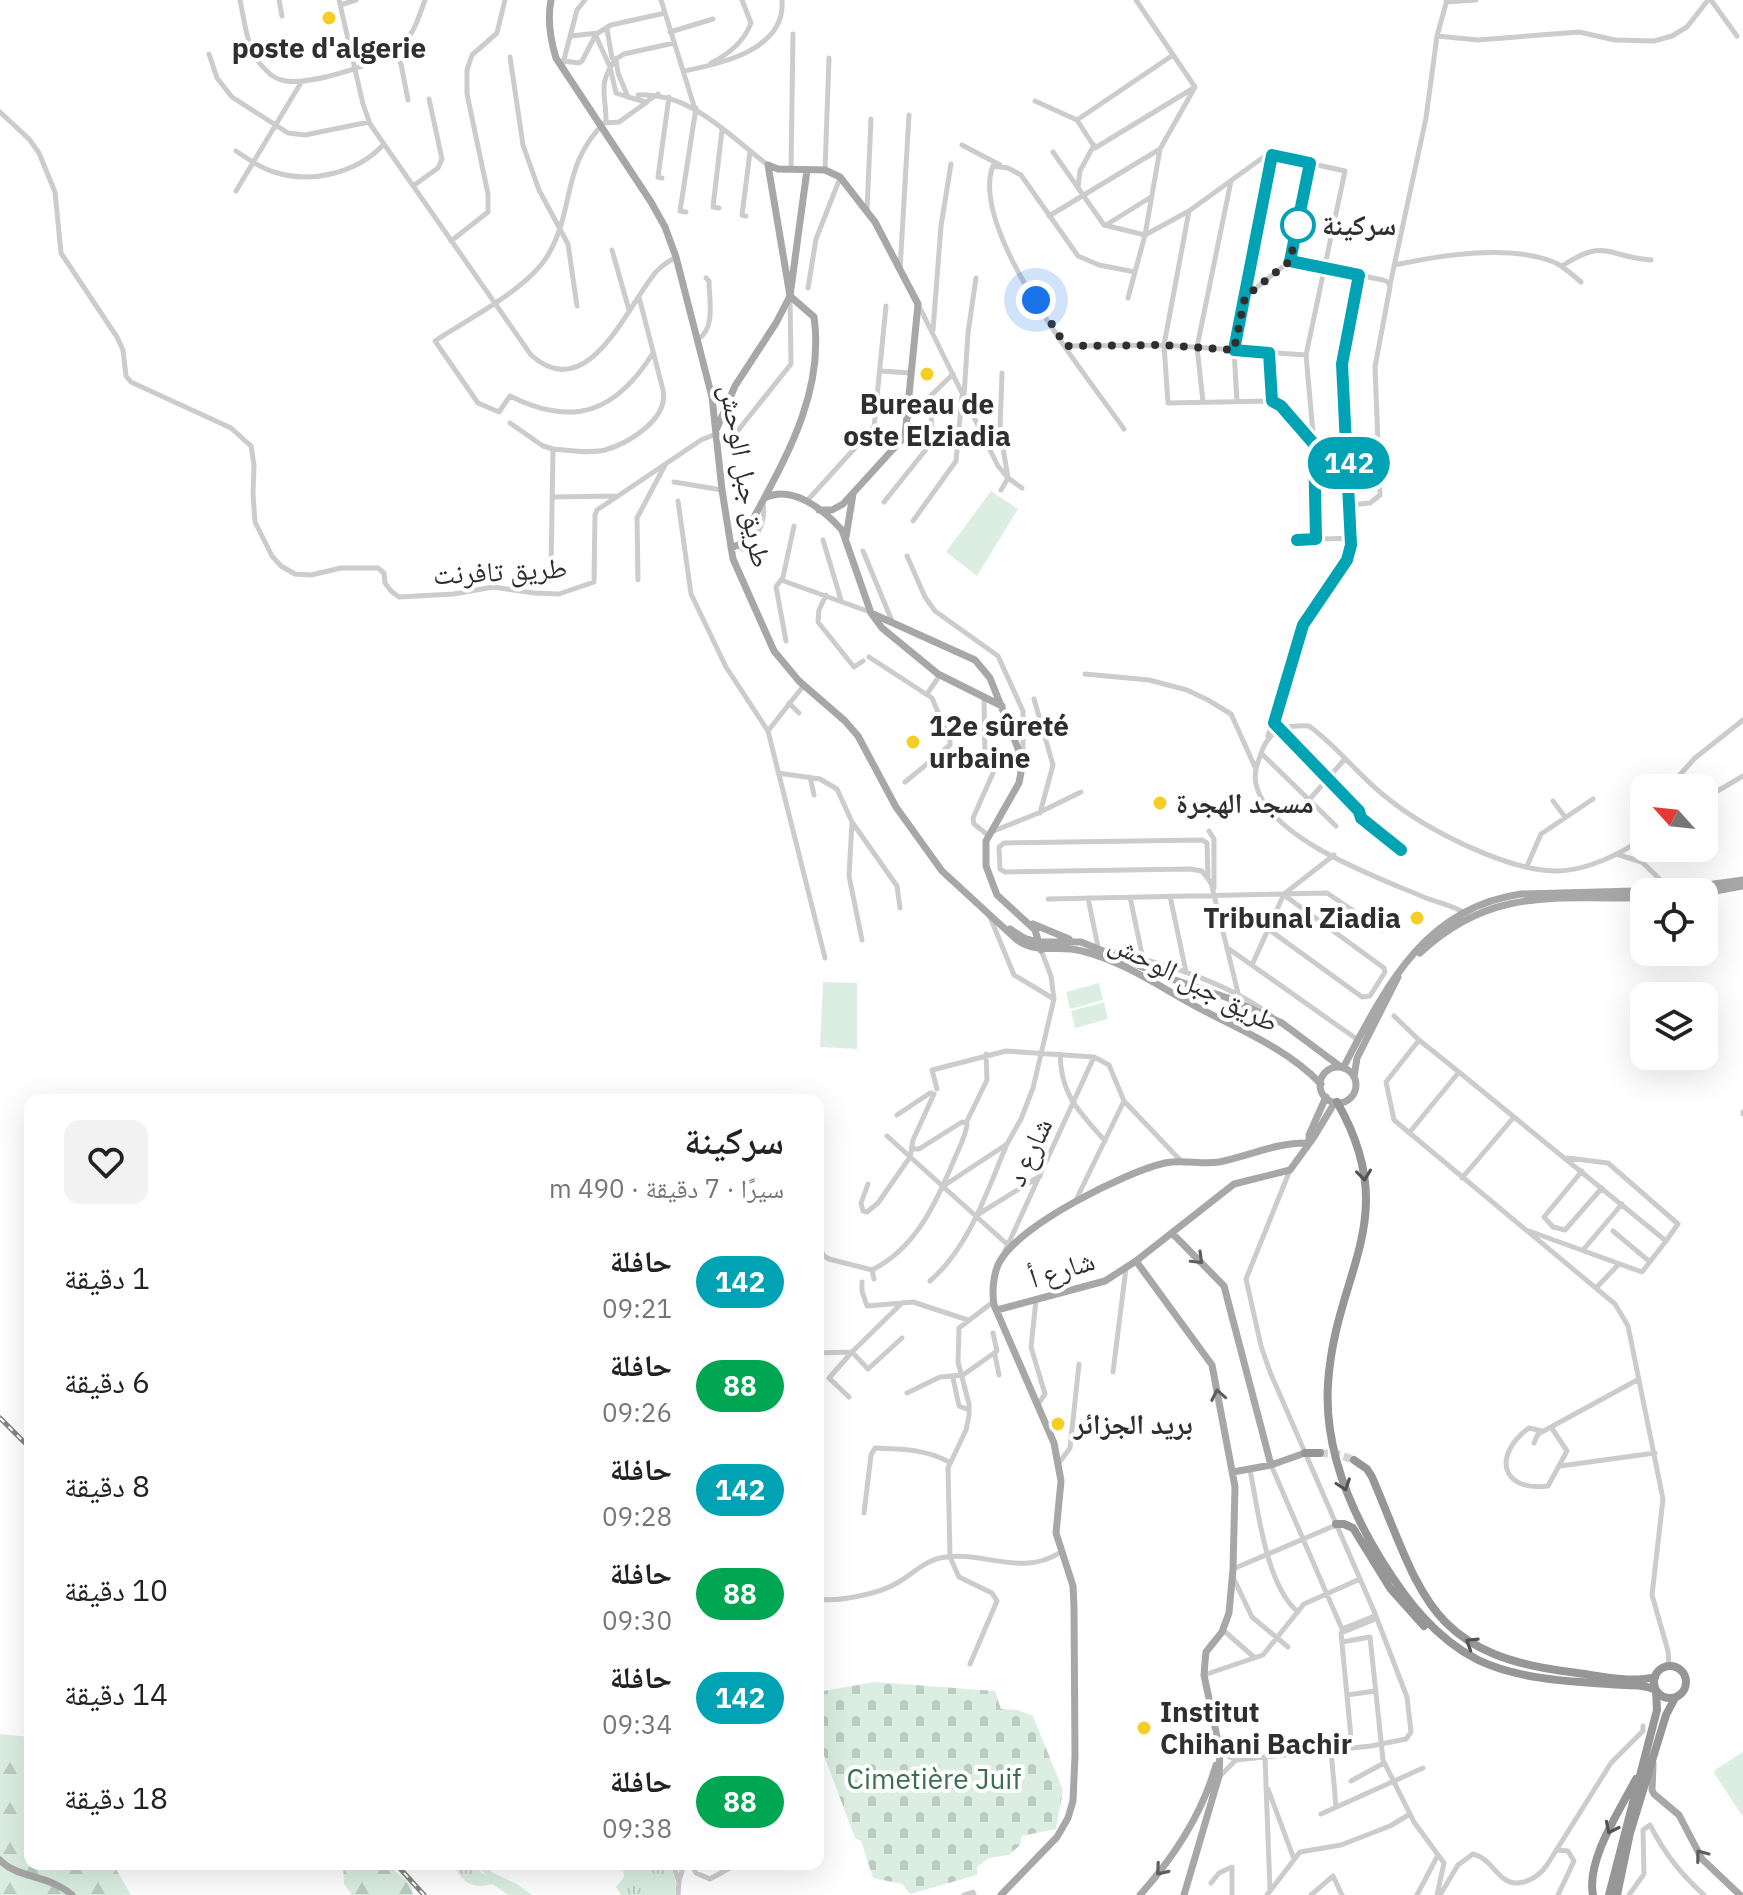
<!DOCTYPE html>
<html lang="ar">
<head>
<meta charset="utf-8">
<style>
  :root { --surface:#fff; --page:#f2f2f2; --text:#222; --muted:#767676 }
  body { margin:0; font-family:"IBM Plex Sans","Noto Naskh Arabic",sans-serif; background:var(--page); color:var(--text); direction:rtl; height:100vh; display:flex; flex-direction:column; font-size:30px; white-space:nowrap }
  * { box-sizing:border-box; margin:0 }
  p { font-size:26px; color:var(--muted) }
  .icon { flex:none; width:44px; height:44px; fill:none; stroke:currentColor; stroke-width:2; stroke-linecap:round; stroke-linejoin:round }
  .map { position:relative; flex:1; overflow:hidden; direction:ltr }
  .panel { position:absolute; left:24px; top:1094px; width:800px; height:776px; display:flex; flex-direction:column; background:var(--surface); border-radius:16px; box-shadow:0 8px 32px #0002; direction:rtl }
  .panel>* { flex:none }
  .badge { padding:0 16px; border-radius:26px; font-size:28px; line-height:52px }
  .needle { width:52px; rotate:297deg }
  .controls { position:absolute; left:1630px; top:774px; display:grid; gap:16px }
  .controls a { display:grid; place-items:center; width:88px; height:88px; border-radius:16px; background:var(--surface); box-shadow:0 8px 32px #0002; font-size:40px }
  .you { position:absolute; width:40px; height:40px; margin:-20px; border:6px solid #fff; border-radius:50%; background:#1a73e8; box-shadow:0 0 0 12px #1a73e833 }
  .map>.badge { position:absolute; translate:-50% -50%; box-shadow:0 0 0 4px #fff }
  .round { display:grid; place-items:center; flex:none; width:84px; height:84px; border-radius:16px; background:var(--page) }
  .head { display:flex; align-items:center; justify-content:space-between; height:136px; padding:0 40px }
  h1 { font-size:38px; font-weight:600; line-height:60px }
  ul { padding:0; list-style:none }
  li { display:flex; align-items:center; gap:24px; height:104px; padding:0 40px }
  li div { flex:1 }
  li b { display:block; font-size:30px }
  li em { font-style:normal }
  li .badge { min-width:88px; font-weight:700; text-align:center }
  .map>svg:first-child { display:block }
  .grass { fill:url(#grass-tufts) }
  .forest { fill:url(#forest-firs) }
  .cemetery { fill:url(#cemetery-stones) }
  .garden { fill:#dceee2 }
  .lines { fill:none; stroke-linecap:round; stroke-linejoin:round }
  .highway-tunnel { stroke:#d5d5d5; stroke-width:8; stroke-dasharray:8 4; stroke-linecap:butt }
  .minor { stroke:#ccc; stroke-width:5 }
  .major { stroke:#a7a7a7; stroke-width:7 }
  .highway { stroke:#969696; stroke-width:8 }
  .rail-casing { stroke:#848484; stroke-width:5 }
  .rail { stroke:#fff; stroke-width:2; stroke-dasharray:6; stroke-linecap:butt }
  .oneway { stroke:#535353 }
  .oneway2 { stroke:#5f5f5f }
  .line-casing { stroke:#fff; stroke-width:18 }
  .line { stroke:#00a3b4; stroke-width:12 }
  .walk { stroke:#2f2f2f; stroke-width:8; stroke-dasharray:0 14.4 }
  .poi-dot { fill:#f4ce24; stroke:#fff; stroke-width:3 }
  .stop-dot { fill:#fff; stroke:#00a3b4; stroke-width:4 }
  .labels { text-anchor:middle; stroke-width:8; stroke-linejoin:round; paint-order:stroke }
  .poi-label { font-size:28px; font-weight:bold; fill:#2f2f2f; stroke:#fff; text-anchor:start }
  .stop-label { font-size:28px; font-weight:bold; fill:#2f2f2f; stroke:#fff; text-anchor:start }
  .street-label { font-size:28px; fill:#2f2f2f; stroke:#fff }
  .park-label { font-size:28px; fill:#396f50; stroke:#fff }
</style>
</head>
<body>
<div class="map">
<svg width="1743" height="1895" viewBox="0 0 1743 1895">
  <defs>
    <pattern id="grass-tufts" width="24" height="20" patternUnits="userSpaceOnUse" patternTransform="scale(2)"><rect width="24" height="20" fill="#dceee2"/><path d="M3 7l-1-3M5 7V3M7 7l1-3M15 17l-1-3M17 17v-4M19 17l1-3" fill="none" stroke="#bdccc2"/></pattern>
    <pattern id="forest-firs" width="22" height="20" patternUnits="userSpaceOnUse" patternTransform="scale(2)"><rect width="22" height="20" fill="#dceee2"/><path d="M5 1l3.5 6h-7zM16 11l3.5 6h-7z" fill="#bdccc2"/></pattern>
    <pattern id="cemetery-stones" width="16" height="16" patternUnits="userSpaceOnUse" patternTransform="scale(2)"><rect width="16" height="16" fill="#dceee2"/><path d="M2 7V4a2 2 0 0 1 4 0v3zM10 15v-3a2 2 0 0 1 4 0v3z" fill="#bdccc2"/></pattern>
  </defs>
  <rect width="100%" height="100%" fill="#fff"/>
  <path class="grass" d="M452 1864H470L487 1876 475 1864H484L493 1873 517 1884 532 1895H508L493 1884C471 1889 465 1884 452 1864Z
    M593 1864H671L676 1884 675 1895H621L616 1887 624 1877 623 1871Z"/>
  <path class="forest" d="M0 1734 30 1737V1864H113L131 1895H0Z
    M343 1864H387L411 1885 413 1895H352L344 1884Z"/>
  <path class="cemetery" d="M875 1682 995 1691 1001 1709 1018 1710 1033 1716 1063 1790 1056 1829 1022 1836 1020 1845 1009 1855 989 1858 977 1867V1875L910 1894 902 1884 873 1878 861 1841 855 1838 819 1742 818 1692Z"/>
  <path class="garden" d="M991 491 1018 509 977 576 946 552Z
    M823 982 857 983V1049L820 1047Z
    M1099 983 1103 1000 1070 1009 1066 992Z
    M1104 1002 1108 1019 1075 1028 1071 1011Z
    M1743 1752V1817L1714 1773 1715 1770Z"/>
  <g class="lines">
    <path class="highway-tunnel" d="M1320 1453 1337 1454 1354 1460"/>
    <path class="minor" d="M240 0C245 23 247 53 265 69 270 75 278 80 286 81 312 85 384 63 403 44 415 32 419 16 425 0
      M279 0 282 16
      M339 0 363 104 370 124 531 355C586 405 625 312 652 277 658 268 666 263 676 257
      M661 0 694 106
      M1711 0 1737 36
      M1446 2 1476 0
      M340 5 356 0
      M607 29 612 58 616 59 624 54 674 43
      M670 32 713 19
      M595 34 610 67 616 93 628 97
      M571 36 598 33 611 25 665 13
      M1437 36 1478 40 1579 32 1615 40 1654 41 1672 36 1687 27 1708 0
      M394 51 401 64 408 100
      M209 54 217 78 232 97 288 133 305 135 369 122
      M1173 55 1077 120 1095 148 1192 89
      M510 57 523 145 539 190 568 244 577 306
      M616 59C597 84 606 94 606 121 560 166 576 207 548 255 528 289 468 319 435 341L478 403 499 412 510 396C574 428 616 412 653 353
      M616 60 618 73 628 97 646 102 658 94
      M564 61 579 63 582 61 595 36
      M711 63C729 54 744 42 751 23L742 0
      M562 67 577 10 585 0
      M684 71C720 64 786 50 782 0
      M638 95C691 92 728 135 768 165
      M1035 101 1077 120
      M0 112 29 139 39 153 55 192 61 253 117 337 123 350 126 376 131 382 231 428 251 446 254 465 253 494 255 522 272 556 281 566 295 574 311 575 341 568H378L384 573 385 583 391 591 399 597 454 594 493 587 534 593 559 594 594 582 595 515 597 510 618 496
      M604 123 619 122 647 102
      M962 145 1000 165
      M236 151C248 159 260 168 274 172 311 184 357 173 383 145
      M1053 152 1104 225 1145 235 1189 211 1265 156 1272 155 1345 171 1306 355 1314 444 1316 539
      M791 169 793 34
      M825 170 829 58
      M662 178 658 177 669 97
      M413 186 438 168 442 159 429 99
      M1078 187 1080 171 1094 145
      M236 191 302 81
      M719 208 713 207 722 130
      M867 210 871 119
      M1189 211 1164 345 1168 403 1272 401
      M686 212 680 211 696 108
      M746 216 742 215 750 152
      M1049 216 1160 149
      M1106 225 1151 197
      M451 241 488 212V194L467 94V70L472 55 497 33 505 0
      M612 250 629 310
      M1290 261 1383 280 1388 282 1390 287 1375 367 1380 495 1370 503 1351 505
      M1395 265C1441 255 1512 244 1556 263 1565 268 1573 275 1581 282
      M1562 266C1606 237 1607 257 1651 260
      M900 270 909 115
      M1390 285 1426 118 1437 36 1447 0
      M808 288 816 239 840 178
      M1246 296 1290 261 1310 163
      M1128 298 1145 235 1160 149 1195 87 1136 0
      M919 306 998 466 1008 478 1022 488
      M933 330 941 226 951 164
      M698 339C716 329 709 299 709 281L706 278
      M1067 346 1164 345 1306 355
      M1269 353 1272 401 1281 406 1314 444 1379 440
      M880 371 911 373
      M964 396 968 333 976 278
      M1203 402 1197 347 1231 181
      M1237 402 1234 350 1272 155
      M908 418 953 374
      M510 423 543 446 553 449
      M1124 429C1087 376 968 230 993 166L1008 168 1021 175 1078 256 1099 265 1135 272
      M732 449 730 447 732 438 791 364 790 297
      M674 482 722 490
      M1001 490 1008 478 1000 430 1002 373
      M552 497 618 496 701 440 716 434
      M678 501 691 594 726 667 768 731 825 958
      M806 502 874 427 886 306
      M884 502 928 447 931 437 932 394
      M913 521 956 461 962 396
      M823 540 841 600
      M1297 540 1352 538
      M739 545 742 549 749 550C757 534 768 519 762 501
      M863 551 892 621
      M907 556 925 597 935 611 998 656 1023 711V756
      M551 570 553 449C569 450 589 454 605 450 629 443 669 419 663 390L639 297
      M638 580 637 518 665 465
      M781 580 870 612
      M826 595 819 610 818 622 854 667 863 661
      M786 641 776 587 783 577 794 526
      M869 657 932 698 950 741V745L905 782
      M1085 674 1149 680 1187 690 1208 700 1231 714 1255 767
      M927 694 940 675
      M984 697 985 759
      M1034 699 1053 765 1040 813
      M789 703 799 713
      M1278 728 1359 811 1361 818 1401 850
      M768 731 804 685
      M1268 736 1303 625 1347 560 1351 545 1342 364 1359 275
      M1261 753 1336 826
      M778 773 820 779 837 789 852 822 897 886 900 908
      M810 777 814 795
      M1668 788 1695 758 1743 720
      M1704 799 1743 776
      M1309 800 1344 760
      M1553 801 1565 817
      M852 822 849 876 862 940
      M1209 831 1214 839V888
      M991 832 1036 814 1081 792
      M989 836 974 824 973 818 993 773
      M1638 842 1642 862 1672 891
      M1616 854 1642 862
      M1527 866 1541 834 1593 799
      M1208 878 1207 843 1202 840 1004 843 999 847 1000 869 1005 872 1190 869 1202 871 1211 883 1214 895 1238 993
      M1170 896 1186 972
      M1130 897 1143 959
      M1088 898 1098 947
      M1048 899 1327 893 1382 930
      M1466 914C1456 906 1439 903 1426 898 1379 878 1268 839 1256 784 1253 771 1259 760 1263 748 1272 728 1288 725 1309 726 1337 746 1359 776 1386 797 1425 829 1508 872 1559 871 1587 870 1622 854 1644 837
      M990 917 1014 975 1054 999
      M1268 929 1362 997 1370 996 1385 972 1384 968 1284 895
      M1229 949 1358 1040
      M1108 950C1165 964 1225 981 1272 1016
      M1252 965 1284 894 1334 855
      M1394 1016 1419 1040 1386 1082 1394 1120 1615 1304 1628 1326 1663 1499 1652 1595 1668 1651 1669 1666
      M1060 1054C1061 1096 1079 1111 1105 1141
      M1459 1072 1514 1117 1462 1178
      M937 1089 932 1070 1006 1051 1094 1057 1109 1065 1124 1101 1181 1161
      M1743 1112V1114
      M1514 1117 1666 1241 1642 1272 1529 1231
      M966 1123 987 1080 986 1054
      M1409 1133 1459 1072 1419 1040
      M887 1136 1008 1245
      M1567 1158 1608 1163 1678 1224 1666 1241
      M1582 1171 1544 1217 1553 1227 1565 1230 1602 1188
      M868 1184 861 1203 863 1211 867 1212 878 1203 910 1157 913 1140 934 1094 930 1093 897 1115
      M945 1185 1007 1144 1021 1119 1033 1088 1054 999 1051 976 1041 950
      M1075 1202 1124 1101
      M977 1215 1040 1176
      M1613 1231 1650 1262
      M818 1245 824 1256 829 1259 872 1270C916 1248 936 1203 954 1160 959 1148 966 1136 967 1124L962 1122 919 1149H912
      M1583 1250 1622 1204
      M1005 1251 1094 1057
      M872 1270 874 1279
      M930 1281C970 1246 987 1191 1007 1144
      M862 1282V1291L867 1306 913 1302 968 1320
      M1596 1288 1619 1264
      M1036 1300 1031 1347 1045 1394 1039 1403
      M818 1353 852 1352 868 1369 902 1338
      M995 1355 999 1375
      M1113 1372 1126 1268
      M953 1378 959 1406 969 1410
      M907 1393 940 1377 963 1375 997 1351 993 1333
      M849 1397 829 1378 852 1352 902 1303
      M1542 1431 1529 1428C1492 1455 1501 1492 1548 1486L1567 1451 1551 1427
      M1534 1443 1538 1434 1639 1379
      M1059 1463 1070 1448 1079 1364
      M1271 1465 1342 1629 1372 1617 1373 1620 1341 1633 1352 1748
      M1560 1466 1655 1453
      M1250 1470C1258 1509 1266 1586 1298 1612
      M864 1513 871 1455 875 1448C901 1449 926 1449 949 1462
      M1233 1569 1336 1525
      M1233 1577 1252 1617 1288 1647
      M818 1599C838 1602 879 1594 897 1583 913 1574 926 1559 946 1557 986 1552 1023 1577 1061 1552
      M1223 1630 1254 1657
      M1342 1642 1370 1637 1383 1760 1414 1822 1444 1863 1437 1895
      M970 1664 997 1601 992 1593 959 1577 950 1557 948 1468 966 1430 969 1416V1404L958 1362 959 1328 993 1302
      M1204 1675 1263 1655 1304 1604 1360 1579
      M1347 1695 1375 1691
      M1331 1750 1336 1807
      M1221 1753 1236 1760 1371 1746 1406 1739 1411 1732 1407 1697 1374 1611 1270 1372 1261 1346 1246 1279 1290 1170
      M1265 1757 1270 1890
      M1220 1776 1236 1760
      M1351 1781 1384 1763
      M1268 1789 1294 1859
      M1321 1814 1423 1768
      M1556 1850 1568 1851 1574 1861 1558 1895
      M673 1864 679 1882 678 1895
      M692 1864 696 1873 710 1879 737 1864
      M679 1881 684 1864
      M1211 1883 1219 1873 1232 1867V1895
      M964 1895 973 1892 974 1895
      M1267 1895 1300 1852 1341 1845 1390 1826 1410 1814
      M1311 1895 1333 1876 1342 1895
      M1417 1895 1438 1855
      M1440 1895 1458 1865 1473 1854C1488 1858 1492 1869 1503 1878 1518 1890 1538 1878 1547 1865L1611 1763 1643 1731V1726
      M1629 1895 1644 1874 1643 1830 1650 1825C1665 1854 1680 1873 1704 1895"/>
    <path class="major" d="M551 0C547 20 550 38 556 58L651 202 665 227 676 257 712 397 722 490 733 559 774 651 799 681 845 721 858 736 896 807 942 871 1017 940C1038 955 1058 944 1082 951 1123 961 1160 987 1197 1007 1240 1030 1286 1048 1321 1084
      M717 428 735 386 776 323 790 296 807 170
      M765 498C792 484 824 510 842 530L871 613 882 628 938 674 1002 706
      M846 537 853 494
      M731 548 740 544C776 473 826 401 814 317L790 296 768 165 778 169 825 170 840 177 875 222 918 304 905 436 843 504 832 510H819
      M871 613 975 660 990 678 1023 761 1019 783 986 841V866L997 895 1035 930 1041 950
      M1704 893 1743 886
      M1033 924 1069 939
      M1010 929 1024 938 1037 942H1081L1172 979 1228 998 1282 1023 1341 1067
      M1420 953C1490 887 1555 899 1644 898
      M1320 1085a18 18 0 1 1 36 0a18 18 0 1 1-36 0Z
      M1343 1068C1385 989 1423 908 1521 894L1671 890 1743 880
      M1354 1077 1357 1058 1398 977
      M1309 1143V1135L1326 1097
      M1172 1233 1224 1286 1271 1465
      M1136 1261 1212 1365 1235 1487 1233 1569 1229 1613 1222 1632 1206 1652 1205 1662 1204 1675 1220 1751 1219 1776 1184 1895
      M997 1310 1105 1281 1136 1261 1234 1184 1290 1170 1314 1137 1335 1102
      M1233 1472 1271 1465 1305 1453
      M1653 1764 1652 1790 1654 1794 1679 1815 1702 1859 1740 1895
      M0 1860C16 1878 50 1875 72 1895
      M1001 1895 1057 1837 1068 1818 1073 1801 1075 1756 1074 1607 1073 1586 1056 1533 1061 1481 1054 1443 994 1305C992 1293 993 1274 999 1263 1017 1226 1125 1172 1165 1163 1182 1159 1202 1165 1219 1162 1249 1156 1277 1142 1309 1143
      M1140 1895C1174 1857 1202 1815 1216 1765"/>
    <path class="highway" d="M1337 1102C1404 1219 1335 1271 1328 1384 1324 1447 1349 1508 1382 1561 1407 1601 1435 1638 1478 1660 1518 1679 1565 1681 1609 1684 1625 1686 1641 1683 1656 1690L1657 1710 1609 1895
      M1305 1453H1320
      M1354 1460 1367 1469 1372 1477C1422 1594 1427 1654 1570 1672 1597 1675 1629 1684 1655 1677
      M1336 1524H1344L1353 1528 1390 1588 1424 1626
      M1654 1682a16 16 0 1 1 32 0a16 16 0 1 1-32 0Z
      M1593 1895C1586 1860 1620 1810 1636 1779
      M1617 1895 1630 1833 1666 1715 1675 1698"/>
    <defs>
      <path id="rail" d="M0 1418 30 1448
        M396 1864 424 1895"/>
    </defs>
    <use href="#rail" class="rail-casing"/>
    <use href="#rail" class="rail"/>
  </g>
  <defs><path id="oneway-chevron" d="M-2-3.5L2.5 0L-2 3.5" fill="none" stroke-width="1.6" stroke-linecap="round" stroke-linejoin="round" transform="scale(2)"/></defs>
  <g class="oneway">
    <use href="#oneway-chevron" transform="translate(1364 1175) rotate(83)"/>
    <use href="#oneway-chevron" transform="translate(1344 1485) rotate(71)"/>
    <use href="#oneway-chevron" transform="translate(1471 1643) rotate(-148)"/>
    <use href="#oneway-chevron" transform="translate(1611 1828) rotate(116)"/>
  </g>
  <g class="oneway2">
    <use href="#oneway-chevron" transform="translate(1198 1259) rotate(44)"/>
    <use href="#oneway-chevron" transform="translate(1218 1395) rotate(-101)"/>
    <use href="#oneway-chevron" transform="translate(1701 1855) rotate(-127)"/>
    <use href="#oneway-chevron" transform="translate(1161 1870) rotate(130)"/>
  </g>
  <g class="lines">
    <defs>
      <path id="line" d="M1297 540 1316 539 1314 444 1281 406 1272 401 1269 353 1234 350 1272 155 1310 163 1290 261 1359 275 1342 364 1351 545 1347 560 1303 625 1274 723 1359 811 1361 818 1401 850"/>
    </defs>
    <use href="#line" class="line-casing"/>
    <use href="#line" class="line"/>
    <path class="walk" d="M1036 300 1066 346 1164 345 1234 350 1245 297 1290 261 1298 225"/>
  </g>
  <g class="poi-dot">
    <circle cx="329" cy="18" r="8"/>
    <circle cx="927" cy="374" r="8"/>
    <circle cx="913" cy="742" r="8"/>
    <circle cx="1160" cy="803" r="8"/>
    <circle cx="1417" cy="918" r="8"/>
    <circle cx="1058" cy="1424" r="8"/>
    <circle cx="1144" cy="1728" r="8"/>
  </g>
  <circle class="stop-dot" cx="1298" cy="225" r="16"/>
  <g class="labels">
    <g class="poi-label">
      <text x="329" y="58" text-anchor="middle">poste d'algerie</text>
      <text x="927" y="414" text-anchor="middle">Bureau de<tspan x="927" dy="32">oste Elziadia</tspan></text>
      <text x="929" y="736">12e sûreté<tspan x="929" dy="32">urbaine</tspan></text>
      <text x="1176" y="813">مسجد الهجرة</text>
      <text x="1401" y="928" text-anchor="end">Tribunal Ziadia</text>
      <text x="1074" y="1434">بريد الجزائر</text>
      <text x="1160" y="1722">Institut<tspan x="1160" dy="32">Chihani Bachir</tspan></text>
    </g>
    <g class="stop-label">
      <text x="1322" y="235">سركينة</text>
    </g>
    <g class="street-label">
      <text transform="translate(746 476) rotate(80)" y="10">طريق جبل الوحش</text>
      <text transform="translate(500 571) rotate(-3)" y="10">طريق تافرنت</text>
      <text transform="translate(1194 982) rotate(27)" y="10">طريق جبل الوحش</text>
      <text transform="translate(1029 1152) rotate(-65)" y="10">شارع د</text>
      <text transform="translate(1062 1269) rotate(-17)" y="10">شارع أ</text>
    </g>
    <g class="park-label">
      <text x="934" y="1789">Cimetière Juif</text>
    </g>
  </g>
</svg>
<div class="controls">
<a><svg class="needle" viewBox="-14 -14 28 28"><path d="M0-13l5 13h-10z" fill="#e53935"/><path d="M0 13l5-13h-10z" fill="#767676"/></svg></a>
<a><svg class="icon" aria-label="locate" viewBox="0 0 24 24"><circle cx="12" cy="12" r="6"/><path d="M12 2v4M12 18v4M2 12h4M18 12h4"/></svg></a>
<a><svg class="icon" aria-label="layers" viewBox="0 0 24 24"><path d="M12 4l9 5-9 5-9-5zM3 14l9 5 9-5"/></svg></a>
</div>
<div class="you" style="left:1036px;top:300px"></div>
<b class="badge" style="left:1349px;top:463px;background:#00a3b4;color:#fff">142</b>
<section class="panel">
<div class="head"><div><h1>سركينة</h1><p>سيرًا · 7 دقيقة · 490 m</p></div><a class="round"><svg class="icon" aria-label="heart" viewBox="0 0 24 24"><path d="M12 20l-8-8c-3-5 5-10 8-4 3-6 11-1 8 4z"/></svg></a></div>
<ul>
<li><span class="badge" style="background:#00a3b4;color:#fff">142</span><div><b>حافلة</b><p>09:21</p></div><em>1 دقيقة</em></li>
<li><span class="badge" style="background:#00a651;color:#fff">88</span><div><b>حافلة</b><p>09:26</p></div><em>6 دقيقة</em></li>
<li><span class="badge" style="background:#00a3b4;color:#fff">142</span><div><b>حافلة</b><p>09:28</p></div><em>8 دقيقة</em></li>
<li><span class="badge" style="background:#00a651;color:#fff">88</span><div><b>حافلة</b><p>09:30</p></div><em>10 دقيقة</em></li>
<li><span class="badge" style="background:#00a3b4;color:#fff">142</span><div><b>حافلة</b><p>09:34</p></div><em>14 دقيقة</em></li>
<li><span class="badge" style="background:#00a651;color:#fff">88</span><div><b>حافلة</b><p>09:38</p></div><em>18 دقيقة</em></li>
</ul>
</section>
</div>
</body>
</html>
